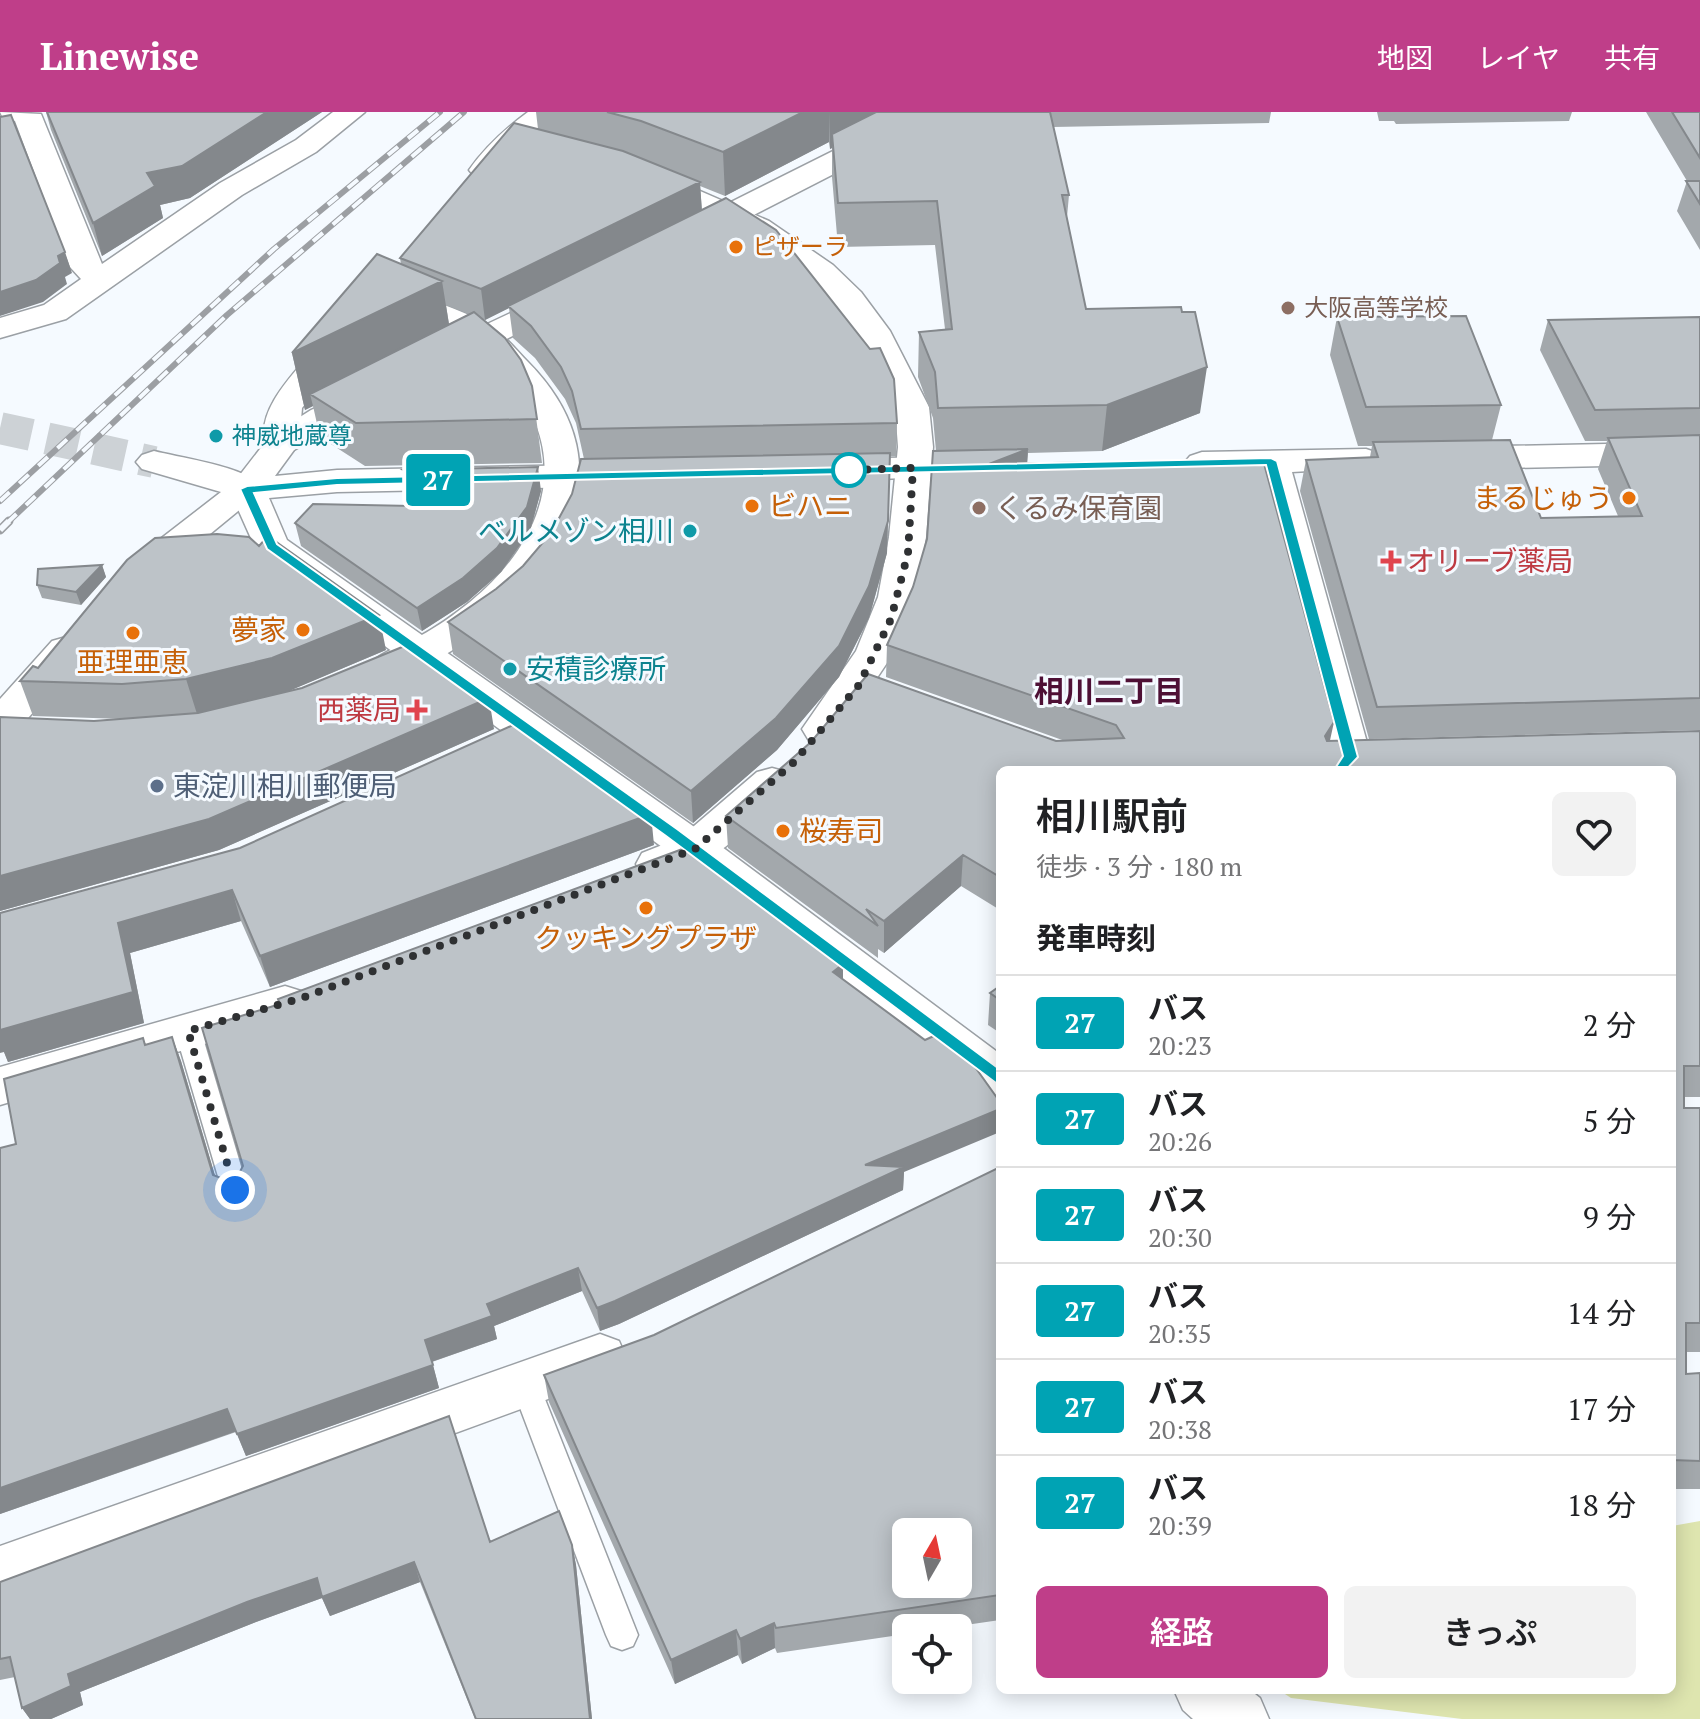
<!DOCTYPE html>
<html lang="ja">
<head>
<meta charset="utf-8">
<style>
  :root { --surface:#fff; --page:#f2f2f2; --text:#202124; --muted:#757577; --line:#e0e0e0; --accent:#bf3e89 }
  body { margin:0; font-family:"PT Serif","Noto Sans JP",serif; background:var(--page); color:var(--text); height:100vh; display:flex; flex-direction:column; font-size:30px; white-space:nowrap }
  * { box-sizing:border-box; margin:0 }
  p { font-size:26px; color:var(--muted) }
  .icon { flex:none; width:44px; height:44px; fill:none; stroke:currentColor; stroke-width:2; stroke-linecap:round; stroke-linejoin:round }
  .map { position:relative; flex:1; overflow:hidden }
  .drawer { position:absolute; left:996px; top:654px; width:680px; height:928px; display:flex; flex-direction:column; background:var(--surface); border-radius:12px; box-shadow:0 4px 20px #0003 }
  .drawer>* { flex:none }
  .badge { padding:0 16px; border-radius:6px; font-size:28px; line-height:52px }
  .needle { width:52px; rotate:9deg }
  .controls { position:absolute; left:892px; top:1406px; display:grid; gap:16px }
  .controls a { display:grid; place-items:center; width:80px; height:80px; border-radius:12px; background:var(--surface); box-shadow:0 4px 20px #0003; font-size:40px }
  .you { position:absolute; width:40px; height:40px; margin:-20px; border:6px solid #fff; border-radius:50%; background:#1a73e8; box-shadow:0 0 0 12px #1a73e833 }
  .map>.badge { position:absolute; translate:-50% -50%; box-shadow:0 0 0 4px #fff }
  h2 { padding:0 40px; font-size:30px; line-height:72px }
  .round { display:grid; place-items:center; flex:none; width:84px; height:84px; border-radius:12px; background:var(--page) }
  .headline { display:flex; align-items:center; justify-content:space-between; height:136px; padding:0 40px }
  h1 { font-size:38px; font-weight:600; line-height:60px }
  .cta { display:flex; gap:16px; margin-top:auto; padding:16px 40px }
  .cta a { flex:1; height:92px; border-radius:12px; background:var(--accent); color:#fff; font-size:32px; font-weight:600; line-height:92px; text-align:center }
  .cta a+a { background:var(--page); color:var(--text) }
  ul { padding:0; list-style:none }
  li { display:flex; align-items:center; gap:24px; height:96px; padding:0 40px; border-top:2px solid var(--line) }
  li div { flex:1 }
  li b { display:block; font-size:30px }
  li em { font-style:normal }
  li .badge { min-width:88px; font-weight:700; text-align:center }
  header { display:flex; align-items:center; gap:48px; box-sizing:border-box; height:112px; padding:0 40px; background:var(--accent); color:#fff }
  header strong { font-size:38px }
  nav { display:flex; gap:44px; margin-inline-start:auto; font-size:28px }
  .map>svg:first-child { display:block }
  .green { fill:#dee5af }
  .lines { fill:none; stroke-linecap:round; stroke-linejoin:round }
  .street-tunnel { stroke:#cdd2d6; stroke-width:32; stroke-dasharray:32 16; stroke-linecap:butt }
  .lane-casing { stroke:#9ba0a5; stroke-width:3 }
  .street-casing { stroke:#9ba0a5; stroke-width:3 }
  .secondary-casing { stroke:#9ba0a5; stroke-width:3 }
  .lane { fill:#fff; fill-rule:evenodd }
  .street { fill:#fff; fill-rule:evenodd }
  .secondary { fill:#fff; fill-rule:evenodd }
  .rail-far1-casing { stroke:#9c9fa3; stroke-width:6 }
  .rail-casing { stroke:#9c9fa3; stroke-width:9 }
  .rail-far1 { stroke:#f5faff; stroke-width:4; stroke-dasharray:13; stroke-linecap:butt }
  .rail { stroke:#f5faff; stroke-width:6; stroke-dasharray:17; stroke-linecap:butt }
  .wall { fill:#a3a8ac; fill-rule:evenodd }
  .shaded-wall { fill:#84888c }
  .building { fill:#bdc3c8; stroke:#84888c; stroke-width:2; fill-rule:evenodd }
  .line { fill:#00a3b4; stroke:#fff; stroke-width:2 }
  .walk { stroke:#2f3133; stroke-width:8; stroke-dasharray:0 14.4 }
  .food-dot { fill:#e8710a; stroke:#f5faff; stroke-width:3 }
  .education-dot { fill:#8d6e63; stroke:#f5faff; stroke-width:3 }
  .culture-dot { fill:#0f9aa8; stroke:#f5faff; stroke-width:3 }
  .stop-dot { fill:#fff; stroke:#00a3b4; stroke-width:4 }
  .health-dot { fill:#e0444e; stroke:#f5faff; stroke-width:3 }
  .service-dot { fill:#5c6f8a; stroke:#f5faff; stroke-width:3 }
  .labels { text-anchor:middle; stroke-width:6; stroke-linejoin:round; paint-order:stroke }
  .far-food-label { font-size:24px; fill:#c56008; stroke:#f5faff; text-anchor:start }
  .far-education-label { font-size:24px; fill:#785e54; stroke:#f5faff; text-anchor:start }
  .far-culture-label { font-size:24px; fill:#0d838f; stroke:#f5faff; text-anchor:start }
  .food-label { font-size:28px; fill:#c56008; stroke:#f5faff; text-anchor:end }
  .education-label { font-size:28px; fill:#785e54; stroke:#f5faff; text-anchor:start }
  .culture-label { font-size:28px; fill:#0d838f; stroke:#f5faff; text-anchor:end }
  .health-label { font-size:28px; fill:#be3a42; stroke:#f5faff; text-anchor:start }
  .service-label { font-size:28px; fill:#4e5e75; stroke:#f5faff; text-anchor:start }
  .neighbourhood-label { font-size:30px; font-weight:bold; fill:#4e1035; stroke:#f5faff }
</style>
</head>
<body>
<header>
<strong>Linewise</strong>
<nav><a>地図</a><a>レイヤ</a><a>共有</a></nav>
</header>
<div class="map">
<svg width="1700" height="1607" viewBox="0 0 1700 1607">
  <rect width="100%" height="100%" fill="#f5faff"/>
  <path class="green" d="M1700 1409V1607H1462L1291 1586 1279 1578H1672V1414Z"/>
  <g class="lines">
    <path class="street-tunnel" d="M0 316 154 350"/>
    <defs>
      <path id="lane" d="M188 909 197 912 201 919 248 1078 245 1086 235 1089 225 1086 222 1078 175 919 179 912Z
        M525 1259 535 1263 539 1272 638 1523 633 1534 622 1538 611 1534 606 1523 511 1272 515 1263Z"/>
      <path id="street" d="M0 0 41 2 102 152 220 71 296 28 333 0H365L316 40 242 83 66 207 0 226V206L44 193 81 167 70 155 15 9 3 6Z
        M528 0H560L520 33 494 64H474L469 58C486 34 505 17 528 0Z
        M647 56 769 109 833 153 861 180 890 219 929 295 933 335 926 425 916 485 895 539 836 627 822 631 808 627 802 617 856 539 878 485 889 425 898 335 895 295 858 221 811 166 747 122 637 71 632 65 637 59Z
        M392 177C424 185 460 197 489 213 504 222 516 238 528 250 622 345 576 450 479 520 450 540 419 562 384 572L370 568 364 559C376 541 402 534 420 524 437 515 455 502 470 490 547 427 576 338 501 260 490 249 479 235 466 227 440 212 409 205 381 194L376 187 381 180Z
        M339 220 351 223 355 230 302 296 299 331 294 338 282 341 270 338C245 303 306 249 327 223Z
        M154 339C181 346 250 355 265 377L154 468 141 472 128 468 122 460 128 452 221 380 142 357 136 350 142 343Z
        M66 525 80 529 85 538 80 547 14 622 0 625V587L52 529Z
        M772 656 787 660 793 670 787 680C751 711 693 778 642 763L636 752 642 741 680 726 757 660Z
        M285 874 301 879 308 891 301 903 0 993V955Z
        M600 1222 619 1229 626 1245 619 1261 0 1488V1434Z"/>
      <path id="secondary" d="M911 0H947L943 6 699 131H677L673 124 677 117Z
        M566 175 577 178 582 185 577 192 456 252 444 255 432 252 427 245 432 238Z
        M368 272 380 275 385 282 380 289 294 338 275 364 337 358 638 352 651 355 656 363 651 371 638 374 337 380 269 386 287 428 710 726 1000 942V985L983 980 680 748 258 442 229 377 270 324 311 298Z
        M1700 330V352L1458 357 1446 353 1440 346 1446 339 1458 335Z
        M1366 337 1378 341 1384 348 1378 355 1292 360 1371 645 1363 658H1320L1330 643 1256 361 1190 358 1184 351 1190 344 1202 340Z
        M990 344 1002 348 1008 355 1002 362 831 369 819 365 813 358 819 351 831 347Z
        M1174 1578H1250L1260 1586 1269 1607H1193L1183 1598Z"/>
    </defs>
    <use href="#lane" class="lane-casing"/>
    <use href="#street" class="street-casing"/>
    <use href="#secondary" class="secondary-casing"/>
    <use href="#lane" class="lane"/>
    <use href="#street" class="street"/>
    <use href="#secondary" class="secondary"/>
    <defs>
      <path id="rail-far1" d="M0 389 274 137 440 0
        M7 411 227 203 464 0"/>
      <path id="rail" d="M0 418 9 409"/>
    </defs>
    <use href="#rail-far1" class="rail-far1-casing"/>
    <use href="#rail" class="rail-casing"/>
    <use href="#rail-far1" class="rail-far1"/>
    <use href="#rail" class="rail"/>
  </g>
  <path class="wall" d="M46 0H322L190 86 160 93 163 106 102 144 51 18Z
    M536 0H1271L1269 11 1053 15 1069 83 1067 105 1086 197 1200 301 1102 339 1028 341 1027 352 1330 629 1700 619V985H1684V996H1700V1240H1686V1262L1700 1261V1377H1672V658H1000V798L961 774 884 841 878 837V846L728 736 726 704 1056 629H1065L886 565 887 533 913 475 927 427 936 339 933 306 918 265 919 220 945 217 935 133 838 135 832 65V36L830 37 829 30 725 84 700 74 702 99 897 311 896 344H890L887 441 869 506 839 565 777 638 693 711 453 542 448 510 496 477 523 454 551 421 572 382 584 347 576 311 565 287 535 246 513 226 509 196 485 208 482 207 532 274 542 351 365 354 320 325 313 294 305 298 292 241 401 152 400 146 538 17ZM446 193 469 202 449 212Z
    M1377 0H1572L1569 9 1396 12 1394 9H1379Z
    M1646 0H1700V138L1677 99 1687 69Z
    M1337 205 1501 293 1492 328 1541 406 1618 404 1598 357 1607 329H1585L1540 238 1548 208 1700 205V618L1369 627 1300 379 1306 348 1370 345 1372 334H1358L1330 243Z
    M403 358 541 379 530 419 501 460 467 490 422 519 301 434 295 411 428 395 408 382Z
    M102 453 106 465 81 493 42 486 37 473Z
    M386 538 286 580 494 617 219 738 0 799V605L94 609 123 607 33 604 20 569 38 556Z
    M654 733 270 875 241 809 130 841 144 911 8 950 4 940 0 801Z
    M843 867 904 1060 903 1078 619 1212 600 1219 582 1179 494 1214 497 1227 432 1250 439 1276 246 1344 236 1320 0 1402V1036L16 1032 146 933 172 925 181 949 215 1064 226 1068Z
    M1000 874V921L988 913 990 881Z
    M1000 1055V1508L945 1516H906V1522L777 1541 775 1536 742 1552 738 1543 675 1572 549 1290 544 1263 654 1223Z
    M490 1430 572 1433 576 1453 592 1607H475L420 1470 330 1504 322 1486 256 1510 80 1580 83 1593 51 1607H30L22 1596 15 1565 0 1568V1470Z"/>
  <path class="shaded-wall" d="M267 0H322L190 86 160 93 163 106 102 144 93 111 147 61Z
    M803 0H829V30L725 84 723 40Z
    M829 0H904L832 22V36L830 37Z
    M700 70 702 101 508 194 509 196 485 208 481 177Z
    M65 140 72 161 65 165 67 172 43 190 0 204V180Z
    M442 169 451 225 310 282 313 294 305 298 292 241Z
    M1207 255 1200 301 1102 339 1107 293Z
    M1028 337 1026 369 989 352Z
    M890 341 887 441 869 506 839 565 777 638 693 711 691 679Z
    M538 355 541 379 530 419 501 460 467 490 422 519 417 496Z
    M102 453 106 465 81 493 76 480Z
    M379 503 386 538 282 582 197 602 186 567Z
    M489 586 494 617 219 738 0 799V764Z
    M1334 610 1327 642 1325 624Z
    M651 702 654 733 270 875 260 844Z
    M963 743 961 774 884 841V809Z
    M232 778 241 809 130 841 144 911 8 950 4 940 0 941V918L118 811Z
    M843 852V876L833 860Z
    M172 925 181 949 222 1087 213 1063Z
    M1000 997V1020L904 1060 903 1078 619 1212 600 1219 597 1196 865 1053Z
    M578 1156 582 1179 494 1214 497 1227 431 1250 425 1228 487 1192Z
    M433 1253 439 1276 246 1344 237 1322Z
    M227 1297 237 1319 0 1402V1376Z
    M572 1433 576 1453 592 1607H590Z
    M414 1450 420 1470 330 1504 322 1486 256 1510 80 1580 83 1593 51 1607H30L22 1596 68 1562 247 1490 317 1466Z
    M774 1511 775 1536 742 1552 740 1527Z
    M736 1518 738 1543 675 1572 671 1548Z"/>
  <path class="building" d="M47 0H267L182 54 147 61 155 74 93 111Z
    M607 0H803L723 40 641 9Z
    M876 0H1050L1069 83H1062L1086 197 1181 195 1182 200H1195L1207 255 1107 293 938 296 935 260 919 220 952 217 937 89 838 91 832 22Z
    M1672 0H1700V46Z
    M11 3 65 140 58 144 60 151 36 168 0 180V5Z
    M514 11 623 39 700 70 481 177 400 146Z
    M1686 69H1700V92Z
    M726 86 776 118 870 237 880 236 894 267 897 311 581 317 572 279 561 255 531 214 508 194Z
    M377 142 442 169 292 241Z
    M474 200 505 226 521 248 532 274 537 307 356 311 310 282Z
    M1466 204 1501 293 1366 295 1337 205Z
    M1700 205V296L1595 298 1548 208Z
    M1700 323V586L1377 595 1306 348 1378 345 1373 330 1510 328 1541 406 1642 404 1608 326Z
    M1028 337 989 352 1263 348 1334 610 1325 624 1327 629 1700 619V954H1684V996H1700V1211H1686V1262L1700 1261V1349L1672 1348V658H1000V765L963 743 884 809 866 797 878 814 726 704 811 630 868 562 1056 629 1124 626 1116 613 887 533 913 475 927 427 933 339Z
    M890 341 888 409 869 474 839 534 776 606 691 679 448 510 496 477 523 454 551 421 572 382 581 347Z
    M538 355 527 395 497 436 463 466 417 496 295 411 313 392 462 395 403 358Z
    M217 422 249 425 259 434 268 424 379 503 272 546 186 567 122 572 20 569 33 554 38 556 127 448 155 426Z
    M102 453 76 480 37 473 38 457Z
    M412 531 489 586 209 707 0 764V605L94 609 198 601 302 576Z
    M522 609 651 702 260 844 232 778 118 811 133 880 0 918V801L240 736Z
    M688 735 843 852 833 860 925 928 936 923 970 948 1000 990V997L865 1053 904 1055 615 1189 597 1196 578 1156 487 1192 492 1204 425 1228 433 1253 237 1322 227 1297 0 1376V1036L16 1032 4 967 143 926 145 933 172 925 213 1063 226 1068 237 1065 243 1054 202 916 280 892 278 887Z
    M1000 874V888L990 881Z
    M1000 1055V1483L776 1516 774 1511 740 1527 736 1518 671 1548 544 1263 654 1223ZM906 1420H958V1472H906Z
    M449 1304 490 1430 559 1399 572 1433 590 1607H476L414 1450 322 1485 317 1466 247 1490 68 1562 71 1574 22 1596 10 1545 0 1547V1470Z"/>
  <path class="line" d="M1271 346 1277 349 1358 645 1341 663 1334 658 1343 644 1266 353 337 373 254 381 277 432 677 717 1006 962 1008 967 1000 974 666 724 267 437 240 377 247 374 337 366Z"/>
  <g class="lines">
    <path class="walk" d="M235 1078 188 919 302 886 695 737 794 650 859 573 891 507 908 441 913 356 849 358"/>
  </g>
  <g class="food-dot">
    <circle cx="736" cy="135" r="8"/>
    <circle cx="1629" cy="386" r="8"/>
    <circle cx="752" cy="394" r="8"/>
    <circle cx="303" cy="518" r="8"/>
    <circle cx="133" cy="521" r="8"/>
    <circle cx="783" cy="719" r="8"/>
    <circle cx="646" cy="796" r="8"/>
  </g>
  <g class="education-dot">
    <circle cx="1288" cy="196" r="8"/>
    <circle cx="979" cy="396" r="8"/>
  </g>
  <g class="culture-dot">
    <circle cx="216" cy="324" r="8"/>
    <circle cx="690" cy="419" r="8"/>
    <circle cx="510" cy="557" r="8"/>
  </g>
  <circle class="stop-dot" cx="849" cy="358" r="16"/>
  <g class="health-dot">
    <path d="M1387 437h8v8h8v8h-8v8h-8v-8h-8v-8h8z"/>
    <path d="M413 586h8v8h8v8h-8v8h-8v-8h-8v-8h8z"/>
  </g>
  <circle class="service-dot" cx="157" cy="674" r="8"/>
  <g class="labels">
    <g class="far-food-label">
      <text x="752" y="143">ピザーラ</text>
    </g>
    <g class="far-education-label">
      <text x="1304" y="204">大阪高等学校</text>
    </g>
    <g class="far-culture-label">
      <text x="232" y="332">神威地蔵尊</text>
    </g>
    <g class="food-label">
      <text x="1613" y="396">まるじゅう</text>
      <text x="768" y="404" text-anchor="start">ビハニ</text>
      <text x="287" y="528">夢家</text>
      <text x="133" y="560" text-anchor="middle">亜理亜恵</text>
      <text x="799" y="729" text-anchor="start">桜寿司</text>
      <text x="646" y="836" text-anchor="middle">クッキングプラザ</text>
    </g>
    <g class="education-label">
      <text x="995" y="406">くるみ保育園</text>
    </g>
    <g class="culture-label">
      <text x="674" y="429">ベルメゾン相川</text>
      <text x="526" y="567" text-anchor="start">安積診療所</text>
    </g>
    <g class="health-label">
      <text x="1407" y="459">オリーブ薬局</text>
      <text x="401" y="608" text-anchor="end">西薬局</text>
    </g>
    <g class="service-label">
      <text x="173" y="684">東淀川相川郵便局</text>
    </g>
    <g class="neighbourhood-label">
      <text x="1109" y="590">相川二丁目</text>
    </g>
  </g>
</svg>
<div class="controls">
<a><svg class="needle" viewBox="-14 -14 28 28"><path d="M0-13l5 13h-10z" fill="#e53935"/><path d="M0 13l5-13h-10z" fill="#757577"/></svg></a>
<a><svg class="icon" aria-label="locate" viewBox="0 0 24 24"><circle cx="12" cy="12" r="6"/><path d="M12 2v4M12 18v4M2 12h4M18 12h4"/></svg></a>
</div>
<div class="you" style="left:235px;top:1078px"></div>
<b class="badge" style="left:438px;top:368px;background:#00a3b4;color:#fff">27</b>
<section class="drawer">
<div class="headline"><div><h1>相川駅前</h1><p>徒歩 · 3 分 · 180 m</p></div><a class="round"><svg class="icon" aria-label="heart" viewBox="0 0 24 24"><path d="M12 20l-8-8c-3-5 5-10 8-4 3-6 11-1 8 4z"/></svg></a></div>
<h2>発車時刻</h2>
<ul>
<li><span class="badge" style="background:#00a3b4;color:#fff">27</span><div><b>バス</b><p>20:23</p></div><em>2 分</em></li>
<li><span class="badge" style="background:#00a3b4;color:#fff">27</span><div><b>バス</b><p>20:26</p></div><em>5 分</em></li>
<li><span class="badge" style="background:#00a3b4;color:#fff">27</span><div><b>バス</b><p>20:30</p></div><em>9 分</em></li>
<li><span class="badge" style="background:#00a3b4;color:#fff">27</span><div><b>バス</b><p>20:35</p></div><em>14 分</em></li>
<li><span class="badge" style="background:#00a3b4;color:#fff">27</span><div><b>バス</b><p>20:38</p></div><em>17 分</em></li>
<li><span class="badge" style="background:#00a3b4;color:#fff">27</span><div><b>バス</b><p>20:39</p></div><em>18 分</em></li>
</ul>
<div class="cta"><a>経路</a><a>きっぷ</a></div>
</section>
</div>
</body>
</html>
